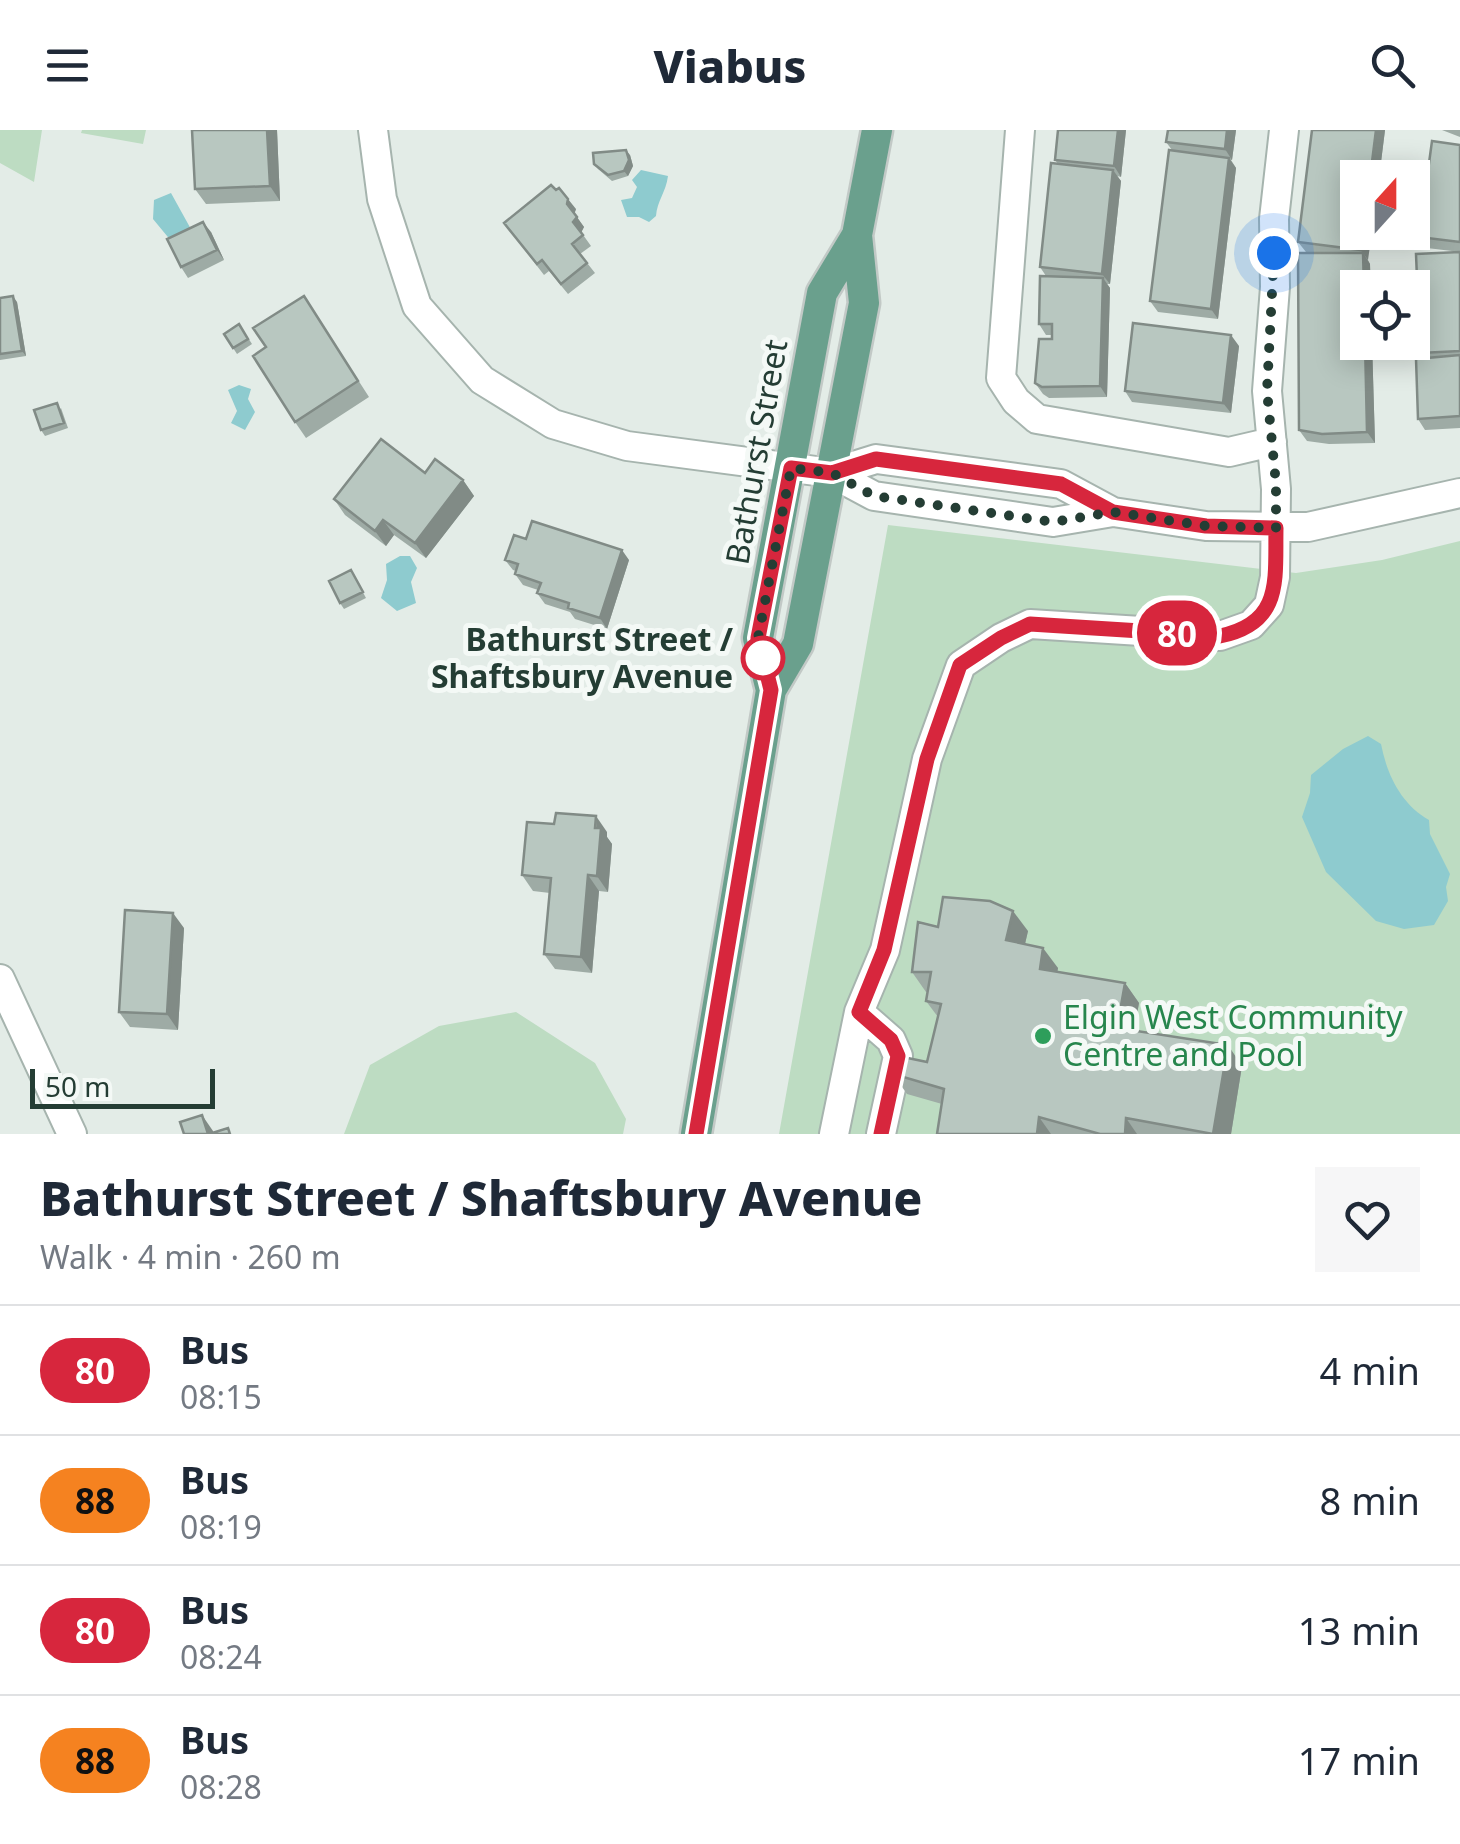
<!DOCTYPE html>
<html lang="en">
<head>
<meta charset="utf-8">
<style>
  :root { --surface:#fff; --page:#f6f6f7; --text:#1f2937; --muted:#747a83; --line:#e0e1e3 }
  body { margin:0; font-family:"Noto Sans",sans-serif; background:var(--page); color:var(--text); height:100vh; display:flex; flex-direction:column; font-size:38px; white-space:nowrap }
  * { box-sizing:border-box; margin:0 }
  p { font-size:32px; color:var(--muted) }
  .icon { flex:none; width:55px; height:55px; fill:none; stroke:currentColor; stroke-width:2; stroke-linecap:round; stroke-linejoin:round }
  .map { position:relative; height:1004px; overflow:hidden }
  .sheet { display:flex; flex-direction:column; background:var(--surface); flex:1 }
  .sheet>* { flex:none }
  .badge { padding:0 20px; border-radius:32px; font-size:35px; line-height:65px }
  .needle { width:65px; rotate:21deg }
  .buttons { position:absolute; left:1340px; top:30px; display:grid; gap:20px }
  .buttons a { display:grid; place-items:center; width:90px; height:90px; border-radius:0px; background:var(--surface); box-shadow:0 5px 25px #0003; font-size:50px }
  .scale { position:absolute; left:30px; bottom:25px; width:185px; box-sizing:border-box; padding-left:10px; border:5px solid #243d34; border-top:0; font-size:28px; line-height:35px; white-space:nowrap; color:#243d34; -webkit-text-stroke:8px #f4f9f6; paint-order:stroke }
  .you { position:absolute; width:50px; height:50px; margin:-25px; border:8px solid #fff; border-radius:50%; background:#1a73e8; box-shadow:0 0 0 15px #1a73e833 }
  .map>.badge { position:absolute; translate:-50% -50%; box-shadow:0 0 0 5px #fff }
  .round { display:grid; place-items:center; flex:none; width:105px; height:105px; border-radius:0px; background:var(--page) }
  .summary { display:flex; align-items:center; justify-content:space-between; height:170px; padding:0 40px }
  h1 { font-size:48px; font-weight:800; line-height:75px }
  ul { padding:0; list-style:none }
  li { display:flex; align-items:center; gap:30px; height:130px; padding:0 40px; border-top:2px solid var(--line) }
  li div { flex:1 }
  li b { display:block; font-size:38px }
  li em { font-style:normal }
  li .badge { min-width:110px; font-weight:700; text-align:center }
  header { display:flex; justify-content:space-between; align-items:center; height:130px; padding:0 40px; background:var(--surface); font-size:45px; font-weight:800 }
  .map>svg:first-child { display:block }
  .green { fill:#bddcc2 }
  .water { fill:#8ecbcf }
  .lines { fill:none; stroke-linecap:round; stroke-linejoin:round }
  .minor-casing { stroke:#a6b4ae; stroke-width:32 }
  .major-casing { stroke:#c2c9c6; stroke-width:35 }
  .minor { stroke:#fff; stroke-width:28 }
  .major { stroke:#6aa08d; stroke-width:30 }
  .wall { fill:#9eaba5 }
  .shaded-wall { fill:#818b86 }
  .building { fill:#b8c7c0; stroke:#818b86; stroke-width:2.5 }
  .line-casing { stroke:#fff; stroke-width:22 }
  .line { stroke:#d7263d; stroke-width:15 }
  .walk { stroke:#243d34; stroke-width:10; stroke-dasharray:0 18 }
  .stop-dot { fill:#fff; stroke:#d7263d; stroke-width:5 }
  .leisure-dot { fill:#2e9e5b; stroke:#f4f9f6; stroke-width:4 }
  .labels { text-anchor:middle; stroke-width:10; stroke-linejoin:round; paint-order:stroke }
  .street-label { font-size:32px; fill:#243d34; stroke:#f4f9f6 }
  .stop-label { font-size:32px; font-weight:bold; fill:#243d34; stroke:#f4f9f6; text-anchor:end }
  .leisure-label { font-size:32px; fill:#27864d; stroke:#f4f9f6; text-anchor:start }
</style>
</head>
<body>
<header><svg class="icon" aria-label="menu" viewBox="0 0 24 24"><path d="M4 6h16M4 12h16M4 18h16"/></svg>Viabus<svg class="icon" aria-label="search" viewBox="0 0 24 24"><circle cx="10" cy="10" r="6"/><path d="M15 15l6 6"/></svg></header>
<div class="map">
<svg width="1460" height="1004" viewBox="0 0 1460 1004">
  <rect width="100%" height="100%" fill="#e3ece7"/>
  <path class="green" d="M0 0H42L34 52 0 33Z
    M82 0H146L143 14 81 3Z
    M888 395 1296 443 1382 430 1460 411V1004H779Z
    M516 882 595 933 626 989 623 1004H344L370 935 439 896Z"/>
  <path class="water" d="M641 40 668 46C666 62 657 71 656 86L649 92 639 87H627L621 70 632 68 637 57 632 50Z
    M171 63 192 101 172 112 153 89 154 70Z
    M239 255 251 259 248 269 255 282 245 300 231 293 237 281 228 260Z
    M400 426H410L417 438 411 452 416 473 397 481 381 468 387 450 386 434Z
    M1368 606 1381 614C1387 645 1401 674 1429 690L1430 704 1450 744 1446 757 1448 771 1434 795 1404 799 1376 791 1326 742 1302 687 1310 663 1311 645 1343 619Z"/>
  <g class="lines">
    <defs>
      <path id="minor" d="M373 0 382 69 417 176 482 250 553 294 627 316 831 343 874 366 1053 392 1113 382 1206 396 1308 397 1460 363
        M1020 0 1001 248 1016 271 1037 289 1229 322 1272 312
        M831 343 876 329 1061 354 1113 382
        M0 849 72 1004
        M859 882 891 910 898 926 881 1004
        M834 1004 859 882 885 820 927 629 961 535 1001 508 1030 494 1220 506 1251 495 1269 475 1275 447 1276 359 1267 261 1275 157 1274 89 1284 0"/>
      <path id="major" d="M771 560 758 508 822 163 857 105
        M696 1004 771 560 798 514 864 173 857 105 877 0"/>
    </defs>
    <use href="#minor" class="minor-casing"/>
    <use href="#major" class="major-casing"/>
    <use href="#minor" class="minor"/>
    <use href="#major" class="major"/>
  </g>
  <path class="wall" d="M277 0 280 71 206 74 195 59Z
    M1126 0 1121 47 1117 46 1121 51 1110 154H1107L1110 158 1107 267 1049 268 1043 264 1035 253 1052 209V205H1046L1039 194 1046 146 1040 137 1058 34 1055 30Z
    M1236 0 1232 30H1231L1236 38 1218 189 1158 182 1150 171 1172 20 1166 12Z
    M1312 0H1385L1379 48H1358L1368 130 1370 134 1358 212H1372L1375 313 1329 314 1307 311 1299 300 1306 122 1298 112Z
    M1442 0H1460V7Z
    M1460 15V122L1427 118 1419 107Z
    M630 25 633 36 628 46 612 51 598 39 594 34Z
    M576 79 574 84 584 97 581 102 591 116 580 124 595 143 568 164 549 141 544 145 504 93Z
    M211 102 224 130 188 148 181 137Z
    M1460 122V298L1425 300 1418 289 1424 228 1420 223Z
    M304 166 369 267 306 308 295 292 266 217Z
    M0 168 17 172 26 226 0 230Z
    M239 194 252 214 237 224 224 204Z
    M1239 216 1231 283 1132 272 1125 261Z
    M61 278 68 298 45 306 41 300Z
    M425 343 463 350 474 366 426 428 394 405 386 416 345 385 334 369Z
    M526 409 629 430 607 499 575 489 570 482 545 474 537 463 538 460 523 455 515 444 516 441 513 440 505 430Z
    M351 440 366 468 344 479 340 473Z
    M607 702V707L612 714 608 762 599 761 592 843 555 839 544 824 550 763 533 761 522 745Z
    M938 797 1028 801 1025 814 1058 838 1057 842 1125 853 1139 873 1134 900 1242 936 1231 1004H937L942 974 907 964 893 944 927 932 938 887 926 871 928 862H926L912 842Z
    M184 798 178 900 130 897 119 882Z"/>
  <path class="shaded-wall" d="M267 0H277L280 71 270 56Z
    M1118 0H1126L1121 47 1114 36Z
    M1227 0H1236L1232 30 1225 19Z
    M1376 0H1385L1379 48H1370Z
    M626 20 630 25 633 36 628 46 624 41Z
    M1229 28 1236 38 1218 189 1211 179Z
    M1113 40 1121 51 1110 154 1102 144Z
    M568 69 576 79 574 85 567 74Z
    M577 87 584 97 581 103 573 92Z
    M203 92 211 102 224 130 217 120Z
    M1363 102H1372L1368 130 1361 120Z
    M1363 123 1370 134 1371 158H1364Z
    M1103 148 1110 158 1107 267 1100 256Z
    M13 166 17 172 26 226 22 221Z
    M1231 205 1239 216 1231 283 1223 273Z
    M1365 212H1372L1375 313 1367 302Z
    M463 350 474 366 426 428 415 413Z
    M383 390 394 405 386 416 375 401Z
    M622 420 629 430 607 499 600 488Z
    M596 686 607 702V707L612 714 608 762 597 746Z
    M588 745 599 761 592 843 581 827Z
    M1013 781 1028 801 1021 831 1006 810Z
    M173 783 184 798 178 900 167 884Z
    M1043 818 1058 838 1054 859 1040 839Z
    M1125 853 1139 873 1131 918 1117 898Z
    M1228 915 1242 936 1231 1004H1213Z
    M202 985 213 1001 214 1004H208Z
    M1039 987 1051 1004H1037Z
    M1126 988 1137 1004H1125Z"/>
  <path class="building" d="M192 0H267L270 56 195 59Z
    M1058 0H1118L1114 36 1055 30Z
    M1168 0H1227L1225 19 1166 12Z
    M1312 0H1376L1370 48H1358V102H1363L1361 120 1298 112Z
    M1432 11 1460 15V112L1419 107Z
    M626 20 629 30 624 41 608 45 594 34 593 23Z
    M1169 20 1229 28 1211 179 1150 171Z
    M1051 33 1113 40 1102 144 1040 137Z
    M551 55 556 60 559 58 568 69 567 74 577 87 573 92 583 105 572 114 587 133 561 154 542 130 537 134 504 93Z
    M203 92 217 120 181 137 167 109Z
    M1460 122V221L1420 223 1416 124Z
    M1298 123H1363L1364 158H1358V212H1365L1367 302 1322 304 1299 300Z
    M1040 146 1103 148 1100 256 1042 257 1035 253 1039 209H1052V194H1039Z
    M13 166 22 221 0 224V168Z
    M304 166 358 251 295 292 253 226 266 217 253 198Z
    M1133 193 1231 205 1223 273 1125 261Z
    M239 194 248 209 233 218 224 204Z
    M1460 225V286L1418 289 1416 229Z
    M57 273 64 293 41 300 34 280Z
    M381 309 425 343 435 329 463 350 415 413 383 390 375 401 334 369Z
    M532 391 622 420 600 488 568 478 569 473 537 463 541 453 515 444 518 434 505 430 514 405 526 409Z
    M351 440 363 462 340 473 329 451Z
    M556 683 596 686 595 698H601L597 746 588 745 581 827 544 824 551 748 522 745 527 692 554 694Z
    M943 767 990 771 1013 781 1006 810 1043 818 1040 839 1125 853 1117 898 1228 915 1213 1004 1126 988 1125 1004H1100L1039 987 1037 1004H937L944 959 893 944 898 926 927 932 941 874 926 871 931 842H912L918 792 938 797Z
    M125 780 173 783 167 884 119 882Z
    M202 985 208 1004H184L180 992Z
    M228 998 230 1004H209Z"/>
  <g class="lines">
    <defs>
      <path id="line" d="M696 1004 771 560 758 508 791 338 832 343 876 329 1061 354 1113 382 1206 396 1276 398C1275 450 1283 493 1220 506L1030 494 1001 508 960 535 927 629 884 820 859 882 891 910 898 926 881 1004"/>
    </defs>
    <use href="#line" class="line-casing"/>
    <use href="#line" class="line"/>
    <path class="walk" d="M763 528 765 534 758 508 791 338 832 343 874 366 1053 392 1113 382 1206 396 1276 398V354L1267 261 1274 123"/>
  </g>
  <circle class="stop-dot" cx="763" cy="528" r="20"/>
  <circle class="leisure-dot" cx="1043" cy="906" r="10"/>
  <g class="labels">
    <g class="street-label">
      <text transform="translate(757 322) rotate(-80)" y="11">Bathurst Street</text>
    </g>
    <g class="stop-label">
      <text x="733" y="521">Bathurst Street /<tspan x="733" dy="37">Shaftsbury Avenue</tspan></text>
    </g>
    <g class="leisure-label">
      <text x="1063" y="899">Elgin West Community<tspan x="1063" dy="37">Centre and Pool</tspan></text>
    </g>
  </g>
</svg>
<div class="buttons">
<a><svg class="needle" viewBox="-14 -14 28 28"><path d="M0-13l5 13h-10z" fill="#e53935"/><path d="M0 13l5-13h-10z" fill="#747a83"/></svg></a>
<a><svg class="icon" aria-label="locate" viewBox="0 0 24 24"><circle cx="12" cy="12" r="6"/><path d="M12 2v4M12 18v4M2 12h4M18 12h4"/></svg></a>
</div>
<div class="scale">50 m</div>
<div class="you" style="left:1274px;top:123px"></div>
<b class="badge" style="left:1177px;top:503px;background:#d7263d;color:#fff">80</b>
</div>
<section class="sheet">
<div class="summary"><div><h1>Bathurst Street / Shaftsbury Avenue</h1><p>Walk · 4 min · 260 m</p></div><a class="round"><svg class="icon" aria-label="heart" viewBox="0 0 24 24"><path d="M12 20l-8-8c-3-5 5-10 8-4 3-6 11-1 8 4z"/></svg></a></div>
<ul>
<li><span class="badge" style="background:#d7263d;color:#fff">80</span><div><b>Bus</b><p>08:15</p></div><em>4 min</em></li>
<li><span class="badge" style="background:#f58220;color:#111">88</span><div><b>Bus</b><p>08:19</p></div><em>8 min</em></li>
<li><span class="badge" style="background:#d7263d;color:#fff">80</span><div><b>Bus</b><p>08:24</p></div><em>13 min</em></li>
<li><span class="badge" style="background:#f58220;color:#111">88</span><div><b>Bus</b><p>08:28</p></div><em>17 min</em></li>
</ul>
</section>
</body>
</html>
